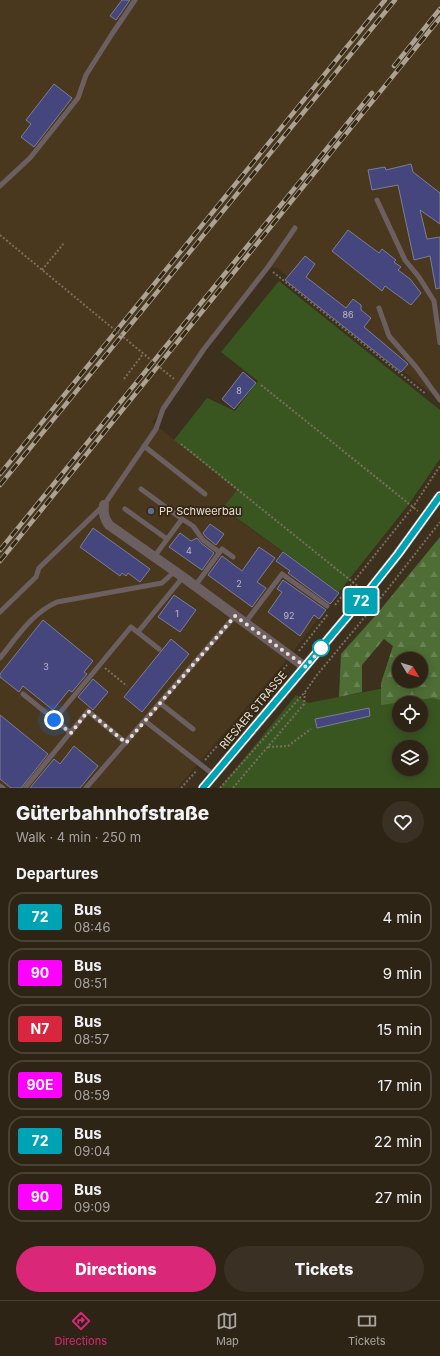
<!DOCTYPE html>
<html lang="en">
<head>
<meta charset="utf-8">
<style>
  :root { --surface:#2e2416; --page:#3a3023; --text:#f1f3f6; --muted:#a7a4a1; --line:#494135; --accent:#db2777 }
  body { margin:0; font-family:Inter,sans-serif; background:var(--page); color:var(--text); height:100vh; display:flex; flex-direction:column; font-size:15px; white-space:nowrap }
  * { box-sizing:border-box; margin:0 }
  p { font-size:13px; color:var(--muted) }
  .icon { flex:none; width:22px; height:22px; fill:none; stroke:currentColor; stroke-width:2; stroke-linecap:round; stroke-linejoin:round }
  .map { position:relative; height:788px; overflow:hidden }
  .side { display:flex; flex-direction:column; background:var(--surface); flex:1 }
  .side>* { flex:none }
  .badge { padding:0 8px; border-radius:3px; font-size:14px; line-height:26px }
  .needle { width:26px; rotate:128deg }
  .tools { position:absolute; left:392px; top:652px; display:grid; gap:8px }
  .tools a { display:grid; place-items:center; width:36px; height:36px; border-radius:50%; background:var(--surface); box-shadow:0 2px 10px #0003,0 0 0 1px var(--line); font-size:20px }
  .you { position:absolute; width:20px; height:20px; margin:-10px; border:3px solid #fff; border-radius:50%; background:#1a73e8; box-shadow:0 0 0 6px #1a73e833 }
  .map>.badge { position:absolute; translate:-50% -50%; box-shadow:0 0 0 2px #fff }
  h2 { padding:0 16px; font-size:15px; line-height:36px }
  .round { display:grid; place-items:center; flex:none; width:42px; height:42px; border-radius:21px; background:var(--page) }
  .summary { display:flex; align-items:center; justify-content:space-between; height:68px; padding:0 16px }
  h1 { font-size:19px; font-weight:800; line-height:30px }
  .cta { display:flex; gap:8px; margin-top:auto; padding:8px 16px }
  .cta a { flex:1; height:46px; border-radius:24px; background:var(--accent); color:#fff; font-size:16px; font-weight:800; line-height:46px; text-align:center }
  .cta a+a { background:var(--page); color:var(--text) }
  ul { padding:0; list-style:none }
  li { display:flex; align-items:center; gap:12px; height:50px; margin:0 8px 6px; padding:0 8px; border:2px solid var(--line); border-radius:16px }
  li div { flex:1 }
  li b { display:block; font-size:15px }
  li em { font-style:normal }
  li .badge { min-width:44px; font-weight:700; text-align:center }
  .tab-bar { display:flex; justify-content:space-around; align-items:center; height:56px; border-top:1px solid var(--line); background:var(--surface); font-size:11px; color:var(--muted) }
  .tab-bar a { display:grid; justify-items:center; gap:2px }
  .tab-bar .current { color:var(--accent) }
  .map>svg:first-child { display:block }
  .built { fill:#49381e }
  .green { fill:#395621; fill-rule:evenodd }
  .forest { fill:url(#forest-firs); fill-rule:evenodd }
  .building { fill:#45467d; stroke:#7c7e96 }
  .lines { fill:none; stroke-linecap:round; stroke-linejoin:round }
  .path { stroke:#7a6e5e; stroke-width:2; stroke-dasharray:2 2; stroke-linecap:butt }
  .lane { stroke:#6c5f61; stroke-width:5 }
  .street { stroke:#6c5f61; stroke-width:10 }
  .secondary { stroke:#8b787b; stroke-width:10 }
  .rail-casing { stroke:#aca294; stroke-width:4.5 }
  .rail { stroke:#332613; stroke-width:3; stroke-dasharray:9; stroke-linecap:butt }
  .path-bridge { stroke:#7a6e5e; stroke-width:2; stroke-dasharray:2 2; stroke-linecap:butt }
  .line-casing { stroke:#fff; stroke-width:9 }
  .line { stroke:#00a3b4; stroke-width:6 }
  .walk { stroke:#e9e0d5; stroke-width:4; stroke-dasharray:0 7.2 }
  .service-dot { fill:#5c6f8a; stroke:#332613; stroke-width:1.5 }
  .stop-dot { fill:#fff; stroke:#00a3b4; stroke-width:2 }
  .labels { text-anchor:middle; stroke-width:3.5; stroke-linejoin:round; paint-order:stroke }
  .number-label { font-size:9px; fill:#c0babf }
  .poi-label { font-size:11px; fill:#e9e0d5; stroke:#332613; text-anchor:start }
  .street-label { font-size:11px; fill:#e9e0d5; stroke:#332613 }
</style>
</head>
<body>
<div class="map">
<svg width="440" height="788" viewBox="0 0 440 788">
  <defs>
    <pattern id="forest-firs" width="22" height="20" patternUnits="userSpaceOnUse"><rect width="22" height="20" fill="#4e6e35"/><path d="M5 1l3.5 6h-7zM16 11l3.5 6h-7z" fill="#688251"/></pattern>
  </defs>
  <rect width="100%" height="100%" fill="#3d301d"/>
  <path class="built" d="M0 0H440V401L277 268 268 267 204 349 163 409 152 422 237 490 223 509 339 592 285 662 177 788H0Z"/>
  <path class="green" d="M279 281 440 410V459L409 504 339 592 223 508 237 490 174 440 207 398 235 411 258 381 221 352Z
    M440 676V788H220L296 695 308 703 421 681ZM399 703H421V725H399ZM399 747H421V769H399Z"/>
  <path class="forest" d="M440 537V700L433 698 381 705V683L393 646 384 639 362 665V692L339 697 341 654 376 615ZM399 659H421V681H399Z"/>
  <path class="building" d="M122 0H130L116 20 110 16Z
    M54 84 72 98 34 147 21 137 31 124 26 120Z
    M411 164 413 172 440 193V224L420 210 427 239 440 237V288L436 289 430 256 414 260 398 185 372 190 368 170 385 167 386 170Z
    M348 230 379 253 382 249 396 260 394 262 401 267 398 270 410 279 421 293 411 305 385 286 382 291 332 251Z
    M305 256 315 264 306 277 346 308 353 299 361 305V310L371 318 364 327 408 364 401 372 285 280Z
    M243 372 256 383 234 409 222 399Z
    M210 524 224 534 216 545 206 537 203 533Z
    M93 528 150 569 140 582 128 573 126 576 122 573 120 576 80 547Z
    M180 533 191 541 197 538 201 543 214 553 202 570 169 547Z
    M259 547 275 558 257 582 266 588 252 607 208 575 222 556 242 571Z
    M283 552 339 593 332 602 330 604 288 573 290 571 276 561Z
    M283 580 326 610 319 619 314 615 300 636 268 612 282 592 277 589Z
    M174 595 196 610 180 632 158 617Z
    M43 620 93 661 84 672 87 674 72 692 69 690 53 710 23 686 19 692 0 677V674Z
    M171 639 189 654 142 712 124 697Z
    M93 679 108 692 93 710 78 697Z
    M369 708 370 716 317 728 315 719Z
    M0 715 48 754 21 788H11L0 779Z
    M74 746 98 766 80 788H30L54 759 60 764Z"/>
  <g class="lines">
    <path class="path" d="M42 270 64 243
      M273 272 426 394
      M124 379 143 354
      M261 385 418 511
      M181 444 360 588
      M335 605 413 507 440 466
      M299 651 328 614
      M105 668 127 686
      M268 747 288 746 311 729
      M205 760 287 665
      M181 788 197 770
      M220 788 305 692 317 675 387 590 440 522
      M233 788 304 704 305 693"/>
    <path class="lane" d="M0 186 30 158 78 98 86 75 112 34 135 0
      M377 200 405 260 419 277 434 301 440 343
      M379 308 389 336 416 367 440 400
      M144 446 205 494
      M141 489 182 519 154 557
      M125 509 167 539
      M182 519 193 526 203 540 219 552
      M195 586 222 549 233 557
      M0 612 36 577 39 568 104 505 156 429 163 409 204 349 268 267 295 228
      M245 623 282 574 327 606
      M138 632 183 577
      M0 658C17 637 32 613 57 602L162 583 175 571
      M23 694 71 733
      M160 703 193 729
      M54 720 131 627 159 649
      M145 721 214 775
      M0 786 3 788
      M25 788 88 711 126 743
      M86 788 235 616"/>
    <path class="street" d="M104 505C103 513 104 518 109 525L183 577 305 667"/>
    <path class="secondary" d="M203 788 367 593 398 554 440 496"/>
    <defs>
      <path id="rail" d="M394 66 440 9
        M0 474 385 0
        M0 485 395 0
        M0 550 372 93
        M0 561 440 18"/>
    </defs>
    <use href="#rail" class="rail-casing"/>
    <use href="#rail" class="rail"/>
    <path class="path-bridge" d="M0 235 174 379"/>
  </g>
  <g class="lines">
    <defs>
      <path id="line" d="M203 788 367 593 398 554 440 496"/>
    </defs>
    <use href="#line" class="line-casing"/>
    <use href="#line" class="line"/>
    <path class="walk" d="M54 720 71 733 88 711 126 743 235 616 306 667 323 646 321 648"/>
  </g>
  <circle class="service-dot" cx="151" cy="511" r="4"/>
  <circle class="stop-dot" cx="321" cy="648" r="8"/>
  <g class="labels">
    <g class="number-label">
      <text x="348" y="318">86</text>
      <text x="239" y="394">8</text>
      <text x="189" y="554">4</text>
      <text x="239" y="587">2</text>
      <text x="177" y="617">1</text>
      <text x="289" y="619">92</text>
      <text x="46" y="670">3</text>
    </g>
    <g class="poi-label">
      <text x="159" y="515">PP Schweerbau</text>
    </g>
    <g class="street-label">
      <text transform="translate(253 710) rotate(-50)" y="4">RIESAER STRASSE</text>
    </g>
  </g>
</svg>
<div class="tools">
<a><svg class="needle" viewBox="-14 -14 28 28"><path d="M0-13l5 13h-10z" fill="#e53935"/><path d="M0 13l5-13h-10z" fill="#a7a4a1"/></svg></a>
<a><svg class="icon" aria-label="locate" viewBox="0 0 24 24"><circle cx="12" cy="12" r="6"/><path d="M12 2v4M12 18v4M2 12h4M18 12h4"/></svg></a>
<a><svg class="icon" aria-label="layers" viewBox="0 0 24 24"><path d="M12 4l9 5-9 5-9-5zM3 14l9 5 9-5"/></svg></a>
</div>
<div class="you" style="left:54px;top:720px"></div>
<b class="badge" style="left:361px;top:601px;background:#00a3b4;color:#fff">72</b>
</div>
<section class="side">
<div class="summary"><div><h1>Güterbahnhofstraße</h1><p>Walk · 4 min · 250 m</p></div><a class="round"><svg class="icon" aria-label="heart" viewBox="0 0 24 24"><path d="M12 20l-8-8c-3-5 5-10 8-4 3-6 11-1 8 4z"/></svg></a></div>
<h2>Departures</h2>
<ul>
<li><span class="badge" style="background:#00a3b4;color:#fff">72</span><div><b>Bus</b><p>08:46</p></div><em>4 min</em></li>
<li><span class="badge" style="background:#f0f;color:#fff">90</span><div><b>Bus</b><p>08:51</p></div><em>9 min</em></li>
<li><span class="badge" style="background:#d7263d;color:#fff">N7</span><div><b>Bus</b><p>08:57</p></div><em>15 min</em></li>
<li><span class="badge" style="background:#f0f;color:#fff">90E</span><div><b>Bus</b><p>08:59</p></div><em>17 min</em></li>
<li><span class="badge" style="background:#00a3b4;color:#fff">72</span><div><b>Bus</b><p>09:04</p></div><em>22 min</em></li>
<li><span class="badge" style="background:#f0f;color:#fff">90</span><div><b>Bus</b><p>09:09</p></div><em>27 min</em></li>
</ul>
<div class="cta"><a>Directions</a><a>Tickets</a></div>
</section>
<nav class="tab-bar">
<a class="current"><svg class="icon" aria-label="directions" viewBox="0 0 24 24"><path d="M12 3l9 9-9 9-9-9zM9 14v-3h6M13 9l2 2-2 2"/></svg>Directions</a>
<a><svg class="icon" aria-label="map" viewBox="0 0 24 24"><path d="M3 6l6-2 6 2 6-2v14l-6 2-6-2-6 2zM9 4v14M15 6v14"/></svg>Map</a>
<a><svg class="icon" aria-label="tickets" viewBox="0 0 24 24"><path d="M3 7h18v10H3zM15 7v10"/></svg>Tickets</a>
</nav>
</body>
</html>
